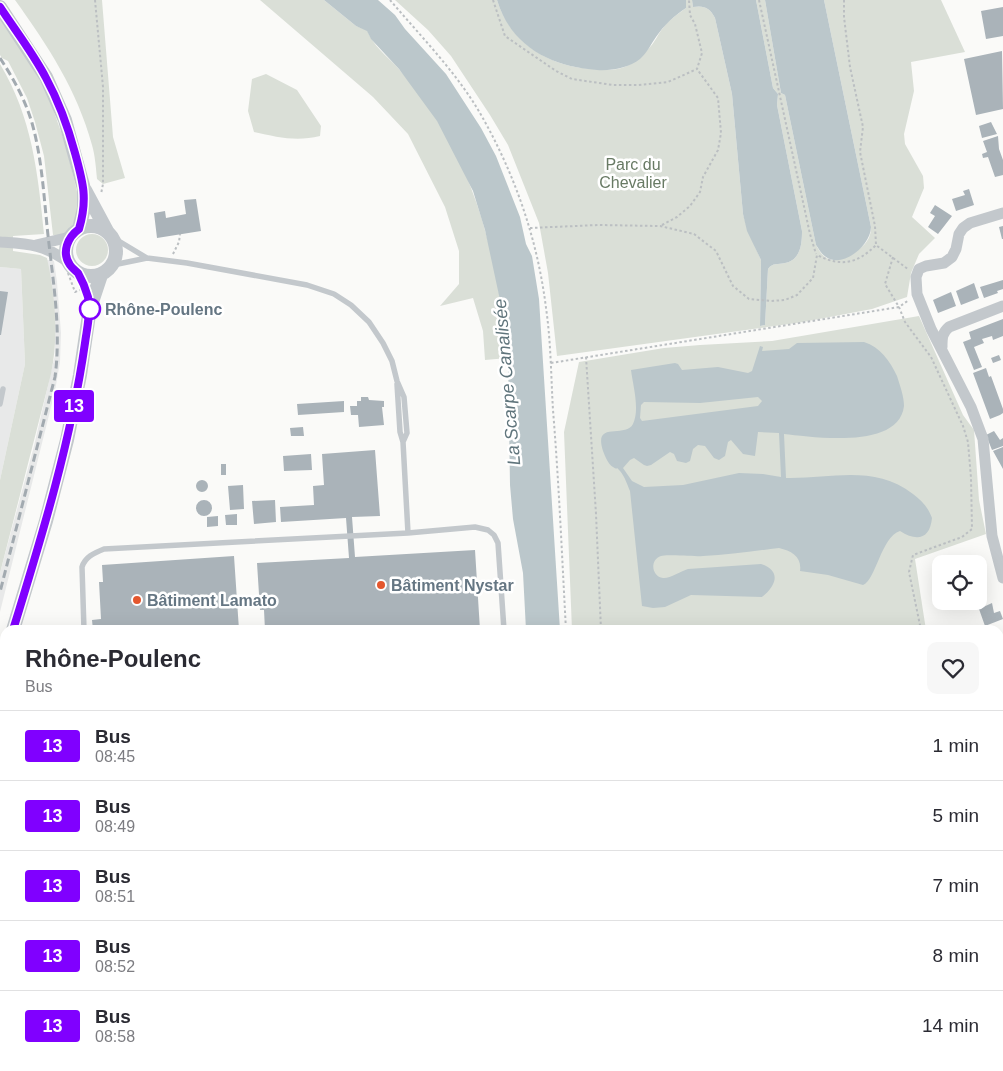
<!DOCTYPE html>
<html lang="fr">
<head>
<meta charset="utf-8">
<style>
  :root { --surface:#fff; --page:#f7f7f7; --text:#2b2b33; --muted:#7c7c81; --line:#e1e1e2 }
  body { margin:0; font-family:Helvetica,sans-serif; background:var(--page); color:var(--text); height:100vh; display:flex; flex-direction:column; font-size:19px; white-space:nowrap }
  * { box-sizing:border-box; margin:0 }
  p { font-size:16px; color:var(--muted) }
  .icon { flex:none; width:28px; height:28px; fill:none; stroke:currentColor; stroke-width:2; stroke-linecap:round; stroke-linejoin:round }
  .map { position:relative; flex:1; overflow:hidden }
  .details { position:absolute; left:0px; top:625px; width:1004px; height:446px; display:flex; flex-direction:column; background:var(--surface); border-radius:15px 15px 0 0; box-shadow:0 5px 20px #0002 }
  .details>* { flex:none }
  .badge { padding:0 10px; border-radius:4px; font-size:18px; line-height:32px }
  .controls { position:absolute; left:932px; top:555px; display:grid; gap:10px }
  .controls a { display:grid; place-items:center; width:55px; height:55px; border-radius:10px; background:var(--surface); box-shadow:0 5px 20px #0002; font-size:25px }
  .map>.badge { position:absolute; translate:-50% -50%; box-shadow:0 0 0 2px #fff }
  .round { display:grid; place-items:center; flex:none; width:52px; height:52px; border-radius:10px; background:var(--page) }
  .head { display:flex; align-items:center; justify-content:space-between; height:85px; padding:0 25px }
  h1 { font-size:24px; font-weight:700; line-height:38px }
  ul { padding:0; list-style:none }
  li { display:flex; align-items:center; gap:15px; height:70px; padding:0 25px; border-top:1px solid var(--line) }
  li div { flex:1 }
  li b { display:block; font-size:19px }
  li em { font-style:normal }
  li .badge { min-width:55px; font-weight:700; text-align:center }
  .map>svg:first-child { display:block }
  .built { fill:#e8e9e9 }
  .green { fill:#dadfd7 }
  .water { fill:#bbc7cb; fill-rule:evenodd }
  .building { fill:#aab3b9 }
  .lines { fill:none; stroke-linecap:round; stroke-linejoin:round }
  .path { stroke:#bbbfc2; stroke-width:2; stroke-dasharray:2.5 2.5; stroke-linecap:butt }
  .service { stroke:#c3c8cc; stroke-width:5.5 }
  .minor { stroke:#c3c8cc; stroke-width:11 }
  .tertiary { stroke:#c3c8cc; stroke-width:14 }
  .rail { stroke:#a2aab0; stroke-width:3; stroke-dasharray:8 4; stroke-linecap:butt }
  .line-casing { stroke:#fff; stroke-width:11 }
  .line { stroke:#8000ff; stroke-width:8 }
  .stop-dot { fill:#fff; stroke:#8000ff; stroke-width:2.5 }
  .poi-dot { fill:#e4572e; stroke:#fff; stroke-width:2 }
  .labels { text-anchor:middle; stroke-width:5; stroke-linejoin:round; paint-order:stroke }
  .park-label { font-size:16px; fill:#687a64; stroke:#fff }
  .stop-label { font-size:16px; font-weight:bold; fill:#657683; stroke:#fff; text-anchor:start }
  .poi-label { font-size:16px; font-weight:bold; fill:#657683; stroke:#fff; text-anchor:start }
  .water-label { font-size:18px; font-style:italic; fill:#60757c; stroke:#fff }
</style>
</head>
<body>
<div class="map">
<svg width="1003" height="1071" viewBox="0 0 1003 1071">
  <rect width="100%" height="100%" fill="#fafaf8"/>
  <path class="built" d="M47 260 54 261 57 282 61 333 60 362 55 391 0 612V573L34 446 55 355 53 300Z
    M0 267 21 269 25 364 0 480Z
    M0 887 5 890V927L0 926Z
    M211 1066H320L335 1071H209Z
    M492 1066H538L557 1071H510Z"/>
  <path class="green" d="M15 0H102L113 137 125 178 103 184 97 179C96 168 95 155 92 145 77 90 48 46 15 0Z
    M260 0H324L356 26 367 30C373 46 387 56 398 68 412 84 425 102 437 120 483 192 499 275 508 358L485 360 483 331 473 298 440 306 459 284V251L445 207 408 134 373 97Z
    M395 0H497C510 43 550 67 593 69 603 70 617 71 627 66 632 64 646 52 650 47 655 42 658 34 663 28 669 20 678 14 686 8V0H678H692L693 7C704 5 710 8 715 18L732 94 743 214 748 231 761 260 760 326 765 325 768 269C773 262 778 265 785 263 801 260 802 243 802 231L777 105 778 94 773 88 756 0H765L781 93 785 95 816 245C820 252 824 259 833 260 838 261 843 257 848 255 861 249 871 242 871 227L824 0H941L965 52 911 62 914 91 904 134 905 144 923 176 924 188 912 217 935 238 919 254 911 273 907 297 872 309 803 322 557 356 548 273 539 223 508 145 490 115 451 56 428 30Z
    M0 17 31 64 48 95 65 143 78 195 79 208 74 224 66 235H53L44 156 35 122 27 98 8 61 2 58 0 55Z
    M0 64C32 117 38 173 44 234L13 236V251L40 255 47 258C55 295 59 336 51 374L0 573V480L25 364 21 269 0 267Z
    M266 74 297 90 321 126 320 136C296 142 277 137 254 132L248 111 252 79Z
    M76 250a16 16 0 1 1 32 0a16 16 0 1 1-32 0Z
    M919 316 963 415 974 430 979 500 986 534 915 559 926 630H572L564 432 579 362 664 348 700 345 772 341Z
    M999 719H1003V1071H557L538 1066H999Z
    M0 864 5 866V890L0 887Z
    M0 926 5 927V1066H104L102 1071H0Z
    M320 1066H451L447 1071H335Z
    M475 1066H492L510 1071H475Z"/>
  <path class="water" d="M324 0H378L395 15 405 29 446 74 481 128 496 156 520 217 526 244 532 256 539 299 560 630H526L523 573 513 519 510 485 508 358 500 300 485 230 473 191 437 121 399 69 371 39 367 31 356 26Z
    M497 0H686V8C674 16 664 25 656 37 651 44 647 53 640 59 629 68 611 71 597 70 552 67 511 47 497 0Z
    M692 0H756L773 88 778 94 777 105 802 231C802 243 801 260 785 263 778 265 773 262 768 269L765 325 760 326 761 260 747 231 743 214 732 94 715 18C710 8 704 5 693 7Z
    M765 0H824L871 227C871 245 843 269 826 257 821 254 819 249 816 245L785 95 781 93Z
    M864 342C880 347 890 361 897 376 900 386 904 396 904 406 899 450 813 437 784 434L786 478C831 479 874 464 913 494 922 501 928 507 932 518 930 539 917 542 900 531 881 537 876 580 863 585L828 575 800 571C802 557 792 551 779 548 754 551 728 555 703 556 694 557 667 554 661 556 649 560 652 577 663 578 669 579 681 571 688 569L761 564C782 571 776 586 762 597L691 595 665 607 653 608 642 606 630 491C627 484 625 477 620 471 615 465 619 471 613 467 608 464 605 456 603 451 593 420 625 439 633 424 640 409 633 386 631 370L675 363 678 364 682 370 718 367 748 373 752 371 760 346 763 347 762 351 789 349 797 343ZM758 397 762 401 758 406 642 421 640 418 641 405 644 402 700 403ZM758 432 779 433 781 477 763 474 739 473 683 485 644 487 632 481 623 468 630 460 634 458 644 465 647 466 651 465 670 452 674 454 677 461 686 463 690 461 693 449 698 445 705 446 714 458 719 460 725 456 728 442 731 440 743 454 755 456Z"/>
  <path class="building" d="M1003 7V36L986 39 981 11Z
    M1002 51 1003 109 976 115 964 59Z
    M991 122 997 134 982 138 979 126Z
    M998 136 999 149 1003 160V175L995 177 988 157 983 158 982 154 987 152 983 141Z
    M969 189 974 205 956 211 952 199 965 195 963 191Z
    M196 199 201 231 157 238 154 213 165 211 166 218 186 214 184 200Z
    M935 205 952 216 938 234 928 227 935 216 930 213Z
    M1003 226V239H1002L999 227Z
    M1003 280V289L997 291 998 293 984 298 980 287Z
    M974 283 979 298 961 305 956 291Z
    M0 291 8 292 1 335H0Z
    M951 292 956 306 938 313 933 300Z
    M1003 319V336L993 340 992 336 982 339 984 343 974 347 982 367 974 370 963 342 971 339 969 332Z
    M999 355 1001 360 993 363 991 358Z
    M986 368 989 377 991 376 1003 409V413L1000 415 990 419 973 373Z
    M361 397H368L369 400 384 401V407H382L384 425 359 427 358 415H351L350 406H357V401H361Z
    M344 401V412L298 415 297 404Z
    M303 427 304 436H291L290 428Z
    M994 431 1000 440 1003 438V446L992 450 986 435Z
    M1003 447V469L993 451Z
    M375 450 380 516 352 517 355 557 475 550 480 630H265L264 610H260L257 563 349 558 346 518 281 522 280 507 314 505 313 486 324 485 322 454Z
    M311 454 312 470 284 471 283 456Z
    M221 464H226V475H221Z
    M196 486a6 6 0 1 1 12 0a6 6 0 1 1-12 0Z
    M243 485 244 509 230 510 228 486Z
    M275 500 276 522 254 524 252 501Z
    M196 508a8 8 0 1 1 16 0a8 8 0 1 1-16 0Z
    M237 514V525H226L225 515Z
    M218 516V526L207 527V517Z
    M234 556 239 630H93L92 620 101 619 99 582H103L102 565Z
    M979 572 982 579H986V586H984L979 598Z
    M992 603 994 613 1000 611 1003 619 985 626 979 609Z"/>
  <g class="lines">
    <path class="path" d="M95 0 103 87V184L101 194
      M390 0C423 39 461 77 485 122 517 180 538 243 546 308 551 342 551 377 553 410 559 484 562 557 566 630
      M493 0 505 36 556 71 572 79 613 85H638L668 82 697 69 702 53 695 24 690 15 689 0
      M759 0 810 234 816 254
      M844 0V17L850 67 863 127 860 152 875 226 876 245
      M662 225 677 217 690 206 700 192 703 177 718 150 721 133 718 98 697 69
      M530 228 598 225 660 226 694 234 716 251 733 286 749 299 771 301 785 300 797 295 813 278 817 255C841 267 857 264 876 245L909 270
      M173 254 179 242 180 234
      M893 257 885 284 899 307 905 322 931 357 963 426 968 442 971 478 972 529 962 537 913 555 909 572 921 630
      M68 273 75 292 85 288
      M586 357 596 514 601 630
      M551 363 899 307 909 300
      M999 917 1003 918
      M994 1066 996 1071
      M471 1071V1066"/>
    <path class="service" d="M112 237 147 258 187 263 307 285 334 294 351 305 369 322 383 343 392 361 397 381 404 397 407 433 403 442
      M113 265 147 258
      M397 384 400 432 403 442 408 533
      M0 404 3 389
      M84 630 82 567C85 557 94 553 104 549L408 533 475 527 488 530 494 535 498 543 504 630"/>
    <path class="minor" d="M1003 213 970 223 963 228 959 234 956 249 952 257 944 263 926 266 919 269 916 277 917 294 931 329 971 407 983 439 992 536 1003 578
      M0 242C29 244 43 244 68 262
      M36 245 70 237
      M942 347C942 338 942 333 949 327L1003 306"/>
    <path class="tertiary" d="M0 7 46 77 65 120 84 189V208L79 229
      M85 190 107 231
      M66 251a25 25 0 1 1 50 0a25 25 0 1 1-50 0Z
      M13 630 46 521 67 440 80 375 90 308 101 275
      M0 673 5 656"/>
    <path class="rail" d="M0 58C13 78 25 99 32 123 43 162 44 203 49 244 54 288 61 332 55 377L0 592
      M0 901 5 903
      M0 919 5 921
      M498 1066 516 1071
      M517 1066 534 1071"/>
  </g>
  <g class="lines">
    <defs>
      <path id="line" d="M0 7C15 30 33 53 46 78 59 102 68 127 75 153 83 182 88 199 79 229 68 237 61 252 70 265 72 268 75 270 78 273 82 280 86 290 88 297 91 313 87 328 85 343 71 441 42 536 13 630"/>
    </defs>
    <use href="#line" class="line-casing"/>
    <use href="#line" class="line"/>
  </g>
  <circle class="stop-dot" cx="90" cy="309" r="10"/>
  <g class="poi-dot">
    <circle cx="381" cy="585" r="5"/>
    <circle cx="137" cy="600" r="5"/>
  </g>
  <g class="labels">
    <g class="park-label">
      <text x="633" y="170">Parc du<tspan x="633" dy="18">Chevalier</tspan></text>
    </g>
    <g class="stop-label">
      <text x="105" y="315">Rhône-Poulenc</text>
    </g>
    <g class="poi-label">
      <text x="391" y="591">Bâtiment Nystar</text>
      <text x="147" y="606">Bâtiment Lamato</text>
    </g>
    <g class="water-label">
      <text transform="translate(507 382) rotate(-95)" y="6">La Scarpe Canalisée</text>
    </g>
  </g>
</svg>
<div class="controls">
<a><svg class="icon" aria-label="locate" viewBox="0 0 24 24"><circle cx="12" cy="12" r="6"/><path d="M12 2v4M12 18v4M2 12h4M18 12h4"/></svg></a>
</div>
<b class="badge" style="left:74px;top:406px;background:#8000ff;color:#fff">13</b>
<section class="details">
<div class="head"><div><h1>Rhône-Poulenc</h1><p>Bus</p></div><a class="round"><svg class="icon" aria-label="heart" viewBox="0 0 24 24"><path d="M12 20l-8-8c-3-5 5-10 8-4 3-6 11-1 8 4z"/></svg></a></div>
<ul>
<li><span class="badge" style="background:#8000ff;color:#fff">13</span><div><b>Bus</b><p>08:45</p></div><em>1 min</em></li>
<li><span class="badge" style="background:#8000ff;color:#fff">13</span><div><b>Bus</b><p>08:49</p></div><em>5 min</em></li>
<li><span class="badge" style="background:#8000ff;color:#fff">13</span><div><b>Bus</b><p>08:51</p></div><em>7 min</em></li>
<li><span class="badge" style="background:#8000ff;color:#fff">13</span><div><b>Bus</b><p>08:52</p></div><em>8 min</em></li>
<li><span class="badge" style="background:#8000ff;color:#fff">13</span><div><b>Bus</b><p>08:58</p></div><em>14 min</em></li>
</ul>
</section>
</div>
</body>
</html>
